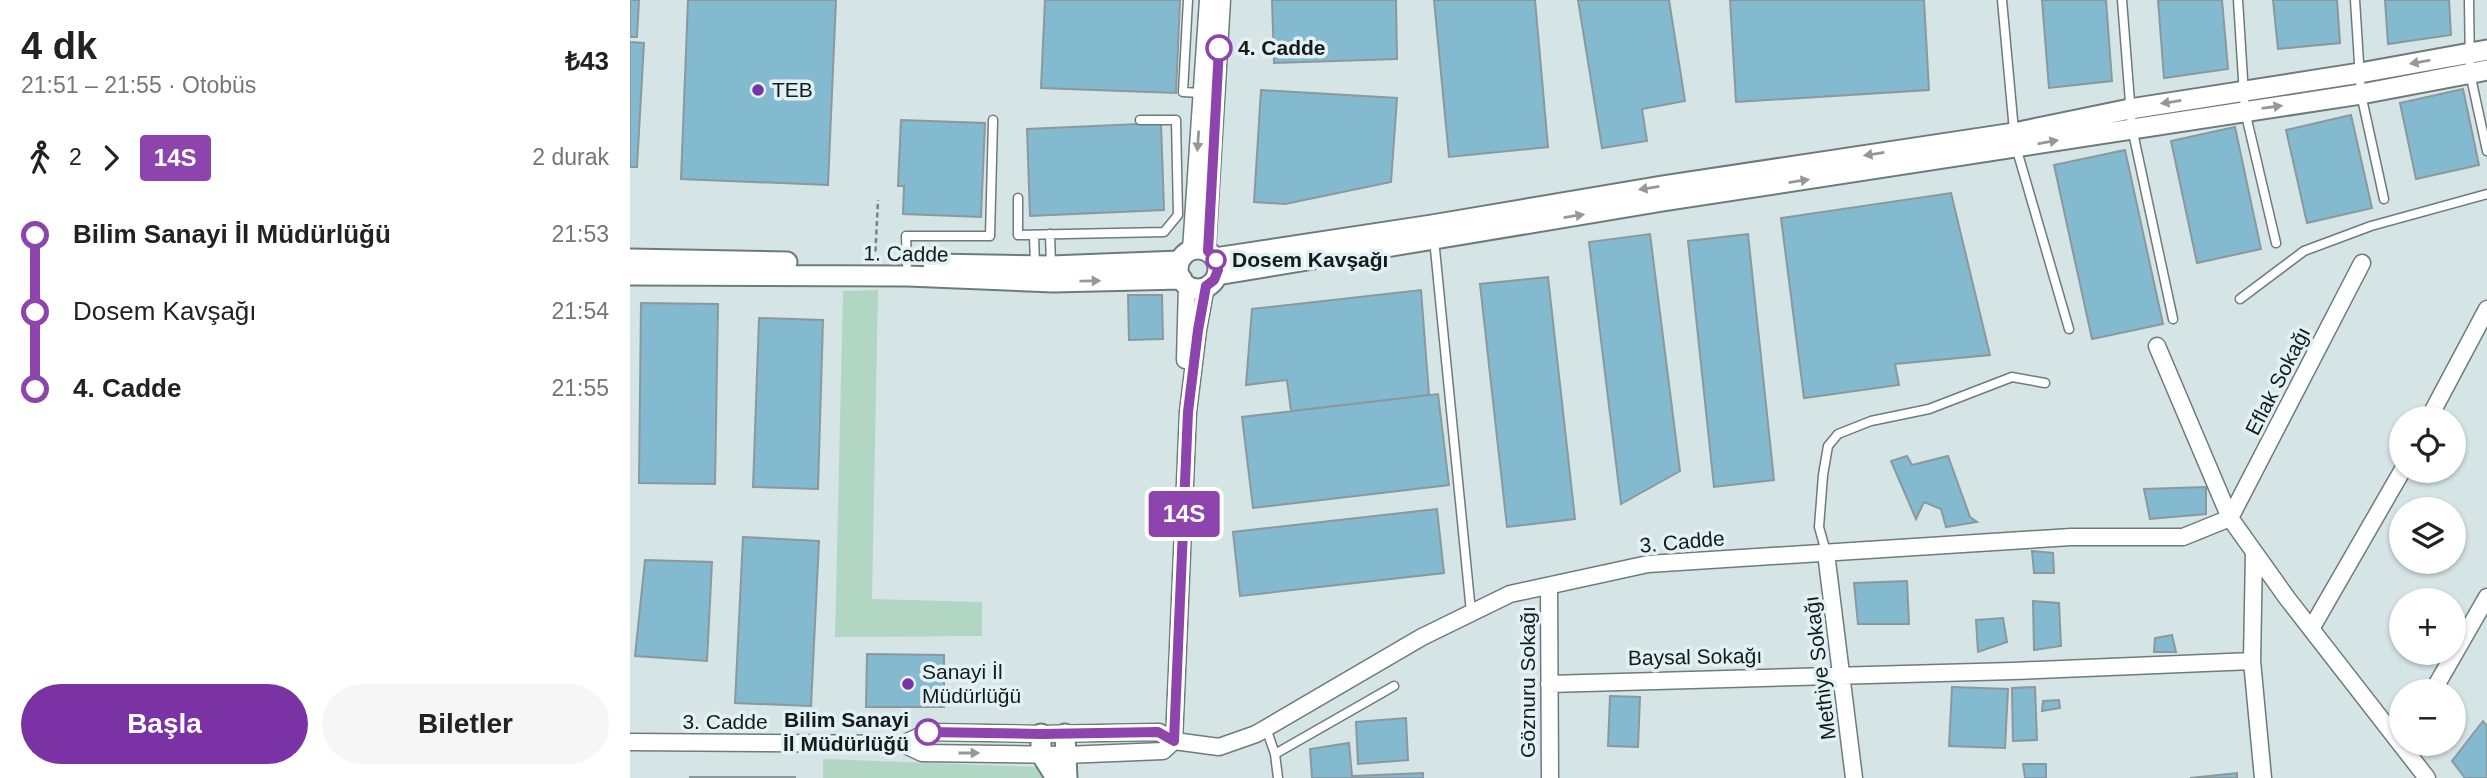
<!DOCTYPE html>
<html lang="tr">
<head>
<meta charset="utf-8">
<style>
  :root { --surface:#fff; --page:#f6f6f6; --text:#222; --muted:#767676; --accent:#7a32a4 }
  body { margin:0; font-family:Helvetica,sans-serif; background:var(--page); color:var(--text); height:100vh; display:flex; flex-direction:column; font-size:26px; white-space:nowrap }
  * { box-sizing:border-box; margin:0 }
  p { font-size:23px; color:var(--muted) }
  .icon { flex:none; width:38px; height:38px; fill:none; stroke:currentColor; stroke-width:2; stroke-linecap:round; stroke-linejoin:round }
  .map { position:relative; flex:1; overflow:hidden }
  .details { display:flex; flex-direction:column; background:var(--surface); width:630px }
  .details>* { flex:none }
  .badge { padding:0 14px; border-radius:5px; font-size:24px; line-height:46px }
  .buttons { position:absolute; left:1759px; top:406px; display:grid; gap:14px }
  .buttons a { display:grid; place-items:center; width:77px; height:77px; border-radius:50%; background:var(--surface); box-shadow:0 2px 5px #0004; font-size:35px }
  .map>.badge { position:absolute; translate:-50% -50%; box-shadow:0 0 0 4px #fff }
  .legs { display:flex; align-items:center; gap:10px; height:77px; padding:0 21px; font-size:23px }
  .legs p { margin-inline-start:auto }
  .summary { display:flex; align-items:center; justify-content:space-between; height:119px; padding:0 21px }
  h1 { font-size:38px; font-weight:600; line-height:52px }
  .button { display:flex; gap:14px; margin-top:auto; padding:14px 21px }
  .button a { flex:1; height:80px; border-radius:42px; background:var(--accent); color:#fff; font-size:28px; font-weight:600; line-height:80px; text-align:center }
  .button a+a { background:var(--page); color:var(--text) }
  ul { padding:0 21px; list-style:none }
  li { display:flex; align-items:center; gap:24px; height:77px; font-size:26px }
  li i { display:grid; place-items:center; width:10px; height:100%; margin:0 9px; background:currentColor }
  li i::after { content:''; width:18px; height:18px; margin:-9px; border:5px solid; border-radius:50%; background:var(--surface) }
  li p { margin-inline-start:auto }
  li:first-child i { background:linear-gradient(#0000 50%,currentColor 0) }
  li:last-child i { background:linear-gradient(currentColor 50%,#0000 0) }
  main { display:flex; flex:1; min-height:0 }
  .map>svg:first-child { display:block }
  .green { fill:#b1d6c3 }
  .building { fill:#83bad0; stroke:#8c989d; stroke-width:2 }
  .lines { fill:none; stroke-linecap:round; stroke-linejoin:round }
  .service-casing { stroke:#6e7b7d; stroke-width:11 }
  .minor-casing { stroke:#6e7b7d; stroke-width:19 }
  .tertiary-casing { stroke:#6e7b7d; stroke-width:23 }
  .path { stroke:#788384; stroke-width:2.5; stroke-dasharray:5 3.5; stroke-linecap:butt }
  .service { stroke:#fff; stroke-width:8 }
  .minor { stroke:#fff; stroke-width:16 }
  .tertiary { stroke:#fff; stroke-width:19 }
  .oneway { fill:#969898 }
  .line-1-casing { stroke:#fff; stroke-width:16 }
  .line-1 { stroke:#8e44ad; stroke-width:10 }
  .stop-1-dot { fill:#fff; stroke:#8e44ad; stroke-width:3.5 }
  .poi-dot { fill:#7a32a4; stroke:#e2f1f3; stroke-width:2.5 }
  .labels { text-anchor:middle; stroke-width:7; stroke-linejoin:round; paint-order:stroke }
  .stop-label { font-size:21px; font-weight:bold; fill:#151b1b; stroke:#e2f1f3; text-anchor:start }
  .poi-label { font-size:21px; fill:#151b1b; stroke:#e2f1f3; text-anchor:start }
  .street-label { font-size:21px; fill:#151b1b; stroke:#e2f1f3 }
</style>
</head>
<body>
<main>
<section class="details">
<div class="summary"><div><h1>4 dk</h1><p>21:51 – 21:55 · Otobüs</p></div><b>₺43</b></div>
<div class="legs"><svg class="icon" aria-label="walk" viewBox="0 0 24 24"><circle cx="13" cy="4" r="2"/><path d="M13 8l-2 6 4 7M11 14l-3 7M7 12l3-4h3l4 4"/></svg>2<svg class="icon" aria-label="forward" viewBox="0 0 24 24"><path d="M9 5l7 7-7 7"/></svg><b class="badge" style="background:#8e44ad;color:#fff">14S</b><p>2 durak</p></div>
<ul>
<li><i style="color:#8e44ad"></i><b>Bilim Sanayi İl Müdürlüğü</b><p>21:53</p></li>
<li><i style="color:#8e44ad"></i><span>Dosem Kavşağı</span><p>21:54</p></li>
<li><i style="color:#8e44ad"></i><b>4. Cadde</b><p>21:55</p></li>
</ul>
<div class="button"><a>Başla</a><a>Biletler</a></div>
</section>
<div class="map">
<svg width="1857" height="778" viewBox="0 0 1857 778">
  <rect width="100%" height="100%" fill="#d5e4e5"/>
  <path class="green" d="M248 290 242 599 352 602V636L205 637 213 291Z
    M193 759 409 767 417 778H193Z"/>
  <path class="building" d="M0 0H9L7 37H0Z
    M58 0H206L198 185 51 179Z
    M415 0H550L546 93 411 88Z
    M642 0H766L767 59 644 63Z
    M804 0H905L918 147 819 157Z
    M948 0H1039L1055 101 1012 109 1017 141 972 148Z
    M1100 0H1294L1299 90 1106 102Z
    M1412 0H1476L1482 81 1419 88Z
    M1528 0H1592L1598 69 1534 78Z
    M1643 0H1707L1710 43 1648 49Z
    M1755 0H1819L1821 35 1758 44Z
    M0 42 14 43 7 167H0Z
    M1833 89 1849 165 1786 179 1770 103Z
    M631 90 767 98 761 182 655 204 624 202Z
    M1721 115 1742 208 1677 223 1656 130Z
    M271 120 355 123 351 217 273 214 274 186H268Z
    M531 123 534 210 400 216 397 129Z
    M1605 127 1631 249 1567 263 1541 141Z
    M1495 150 1533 324 1462 339 1424 165Z
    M1321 193 1360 355 1265 364 1269 385 1174 398 1151 218Z
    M1020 234 1050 471 991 504 959 242Z
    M1118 234 1144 480 1084 487 1058 241Z
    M918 277 945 519 877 527 850 284Z
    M791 290 799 395 661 411 657 380 616 385 622 309Z
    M498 295H532L533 339 499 340Z
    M11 303 88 304 85 484 9 483Z
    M129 318 193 320 188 489 123 487Z
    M808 394 819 485 623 508 612 417Z
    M1277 456 1282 465 1318 456 1340 517 1347 522 1316 527 1311 509 1294 502 1286 519 1261 461Z
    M1576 487V514L1520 519 1514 489Z
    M807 509 814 573 610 596 603 532Z
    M113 537 189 541 181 706 105 703Z
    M1402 551 1423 553 1424 573H1404Z
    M15 560 82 562 77 661 5 656Z
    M1277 581 1279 624H1228L1224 583Z
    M1403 601 1429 603 1431 646 1404 650Z
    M1373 618 1377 642 1348 652 1346 620Z
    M1542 635 1546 652H1524L1525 638Z
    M237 654 314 655V707H236Z
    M1322 687 1378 689 1375 748 1319 746Z
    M1405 687 1407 740 1383 741 1382 688Z
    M980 696 1010 697 1008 747 978 746Z
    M1429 700 1430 708 1412 711 1413 701Z
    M776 718 778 760 728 764 726 722Z
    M1853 721 1857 726V778H1835L1822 761Z
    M719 743 722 776 793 773V778H682L680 749Z
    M1393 764H1416V778H1395Z
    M1607 773V778H1560Z
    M60 777H165V778H60Z"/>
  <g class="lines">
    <defs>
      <path id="service" d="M558 0 553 92 572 93
        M1372 0 1384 131
        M1492 0 1502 128 1543 319
        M1608 0 1615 111 1646 243
        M1725 0 1731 94 1754 199
        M1839 0 1840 73 1857 151
        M1386 147 1439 329
        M388 198V235L534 232 548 215 546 120H510
        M420 234 421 266
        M404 235 405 266
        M804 239 841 612
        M277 264 276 236H360L363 120
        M1610 299 1674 251 1741 226 1857 194
        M1196 552 1189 527 1193 475 1198 446 1208 434 1241 421 1299 409 1382 377 1415 383
        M636 728 645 754 648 778
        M645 754 764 686"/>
      <path id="minor" d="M561 250 578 0
        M577 251 592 0
        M1527 346 1600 518 1657 598 1797 778
        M555 360 557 285
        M1799 418 1857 309
        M1196 553 1224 778
        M919 586 920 778
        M1681 629 1772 471
        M1622 661 1624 552
        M919 684 1383 671 1622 661 1633 778
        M1803 691 1857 597
        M0 742 273 744 292 753 435 755 533 751 544 741 558 412 568 330 576 286
        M273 744 298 732 411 734 529 732 544 741 589 747 626 734 792 637 880 594 1018 564 1441 537H1553L1600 518 1732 263"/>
      <path id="tertiary" d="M548 269a20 20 0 1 1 40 0a20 20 0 1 1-40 0Z
        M585 258 802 225 1032 186 1384 133 1500 109 1730 73 1857 50
        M0 259 157 262
        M303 264 421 266 550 261
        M0 275 278 276 423 282 552 279
        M587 275 1033 201 1731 94 1857 70
        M411 734V754L426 778
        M435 734 437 778"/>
    </defs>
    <use href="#service" class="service-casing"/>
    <use href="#minor" class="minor-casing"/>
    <use href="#tertiary" class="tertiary-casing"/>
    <path class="path" d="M245 260 248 200"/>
    <use href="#service" class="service"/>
    <use href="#minor" class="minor"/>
    <use href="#tertiary" class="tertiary"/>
  </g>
  <defs><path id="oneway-solid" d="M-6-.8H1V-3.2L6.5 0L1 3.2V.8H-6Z" transform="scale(1.75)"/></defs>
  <g class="oneway">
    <use href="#oneway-solid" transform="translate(1790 62) rotate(170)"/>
    <use href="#oneway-solid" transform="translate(1541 102) rotate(171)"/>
    <use href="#oneway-solid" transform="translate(1642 107) rotate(-8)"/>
    <use href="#oneway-solid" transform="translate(568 141) rotate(94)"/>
    <use href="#oneway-solid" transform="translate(1418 142) rotate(-10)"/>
    <use href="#oneway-solid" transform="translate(1244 154) rotate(171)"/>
    <use href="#oneway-solid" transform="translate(1169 181) rotate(-9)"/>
    <use href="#oneway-solid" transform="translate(1019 188) rotate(171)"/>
    <use href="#oneway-solid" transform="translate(944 216) rotate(-9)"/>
    <use href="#oneway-solid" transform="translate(460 281) rotate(-1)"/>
    <use href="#oneway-solid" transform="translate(339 753)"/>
  </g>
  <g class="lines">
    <defs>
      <path id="line-1" d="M298 732 411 734 528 732 544 741 558 412 568 330 576 286 584 280 588 270 585 258 578 251 589 48"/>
    </defs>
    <use href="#line-1" class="line-1-casing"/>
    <use href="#line-1" class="line-1"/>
  </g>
  <g class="stop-1-dot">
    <circle cx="589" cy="48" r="12"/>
    <circle cx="586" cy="260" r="9"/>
    <circle cx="298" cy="732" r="12"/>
  </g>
  <g class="poi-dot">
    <circle cx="128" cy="90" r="7"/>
    <circle cx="278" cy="684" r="7"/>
  </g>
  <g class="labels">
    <g class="stop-label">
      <text x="608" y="55">4. Cadde</text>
      <text x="602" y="267">Dosem Kavşağı</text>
      <text x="279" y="727" text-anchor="end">Bilim Sanayi<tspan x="279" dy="24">İl Müdürlüğü</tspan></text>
    </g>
    <g class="poi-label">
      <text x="142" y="97">TEB</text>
      <text x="292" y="679">Sanayi İl<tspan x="292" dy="24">Müdürlüğü</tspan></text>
    </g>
    <g class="street-label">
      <text transform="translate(276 254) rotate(1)" y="7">1. Cadde</text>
      <text transform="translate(1648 381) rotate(-63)" y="7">Eflak Sokağı</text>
      <text transform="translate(1052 542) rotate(-5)" y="7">3. Cadde</text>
      <text transform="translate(1065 657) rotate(-1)" y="7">Baysal Sokağı</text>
      <text transform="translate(1190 668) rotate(-97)" y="7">Methiye Sokağı</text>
      <text transform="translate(898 682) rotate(-90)" y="7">Göznuru Sokağı</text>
      <text x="95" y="729">3. Cadde</text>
    </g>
  </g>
</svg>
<div class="buttons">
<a><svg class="icon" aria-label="locate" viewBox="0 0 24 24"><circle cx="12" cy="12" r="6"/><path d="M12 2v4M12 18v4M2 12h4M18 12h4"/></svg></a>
<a><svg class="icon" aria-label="layers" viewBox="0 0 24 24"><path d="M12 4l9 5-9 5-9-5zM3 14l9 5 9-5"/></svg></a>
<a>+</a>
<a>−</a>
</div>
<b class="badge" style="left:554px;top:514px;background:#8e44ad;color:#fff">14S</b>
</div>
</main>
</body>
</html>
